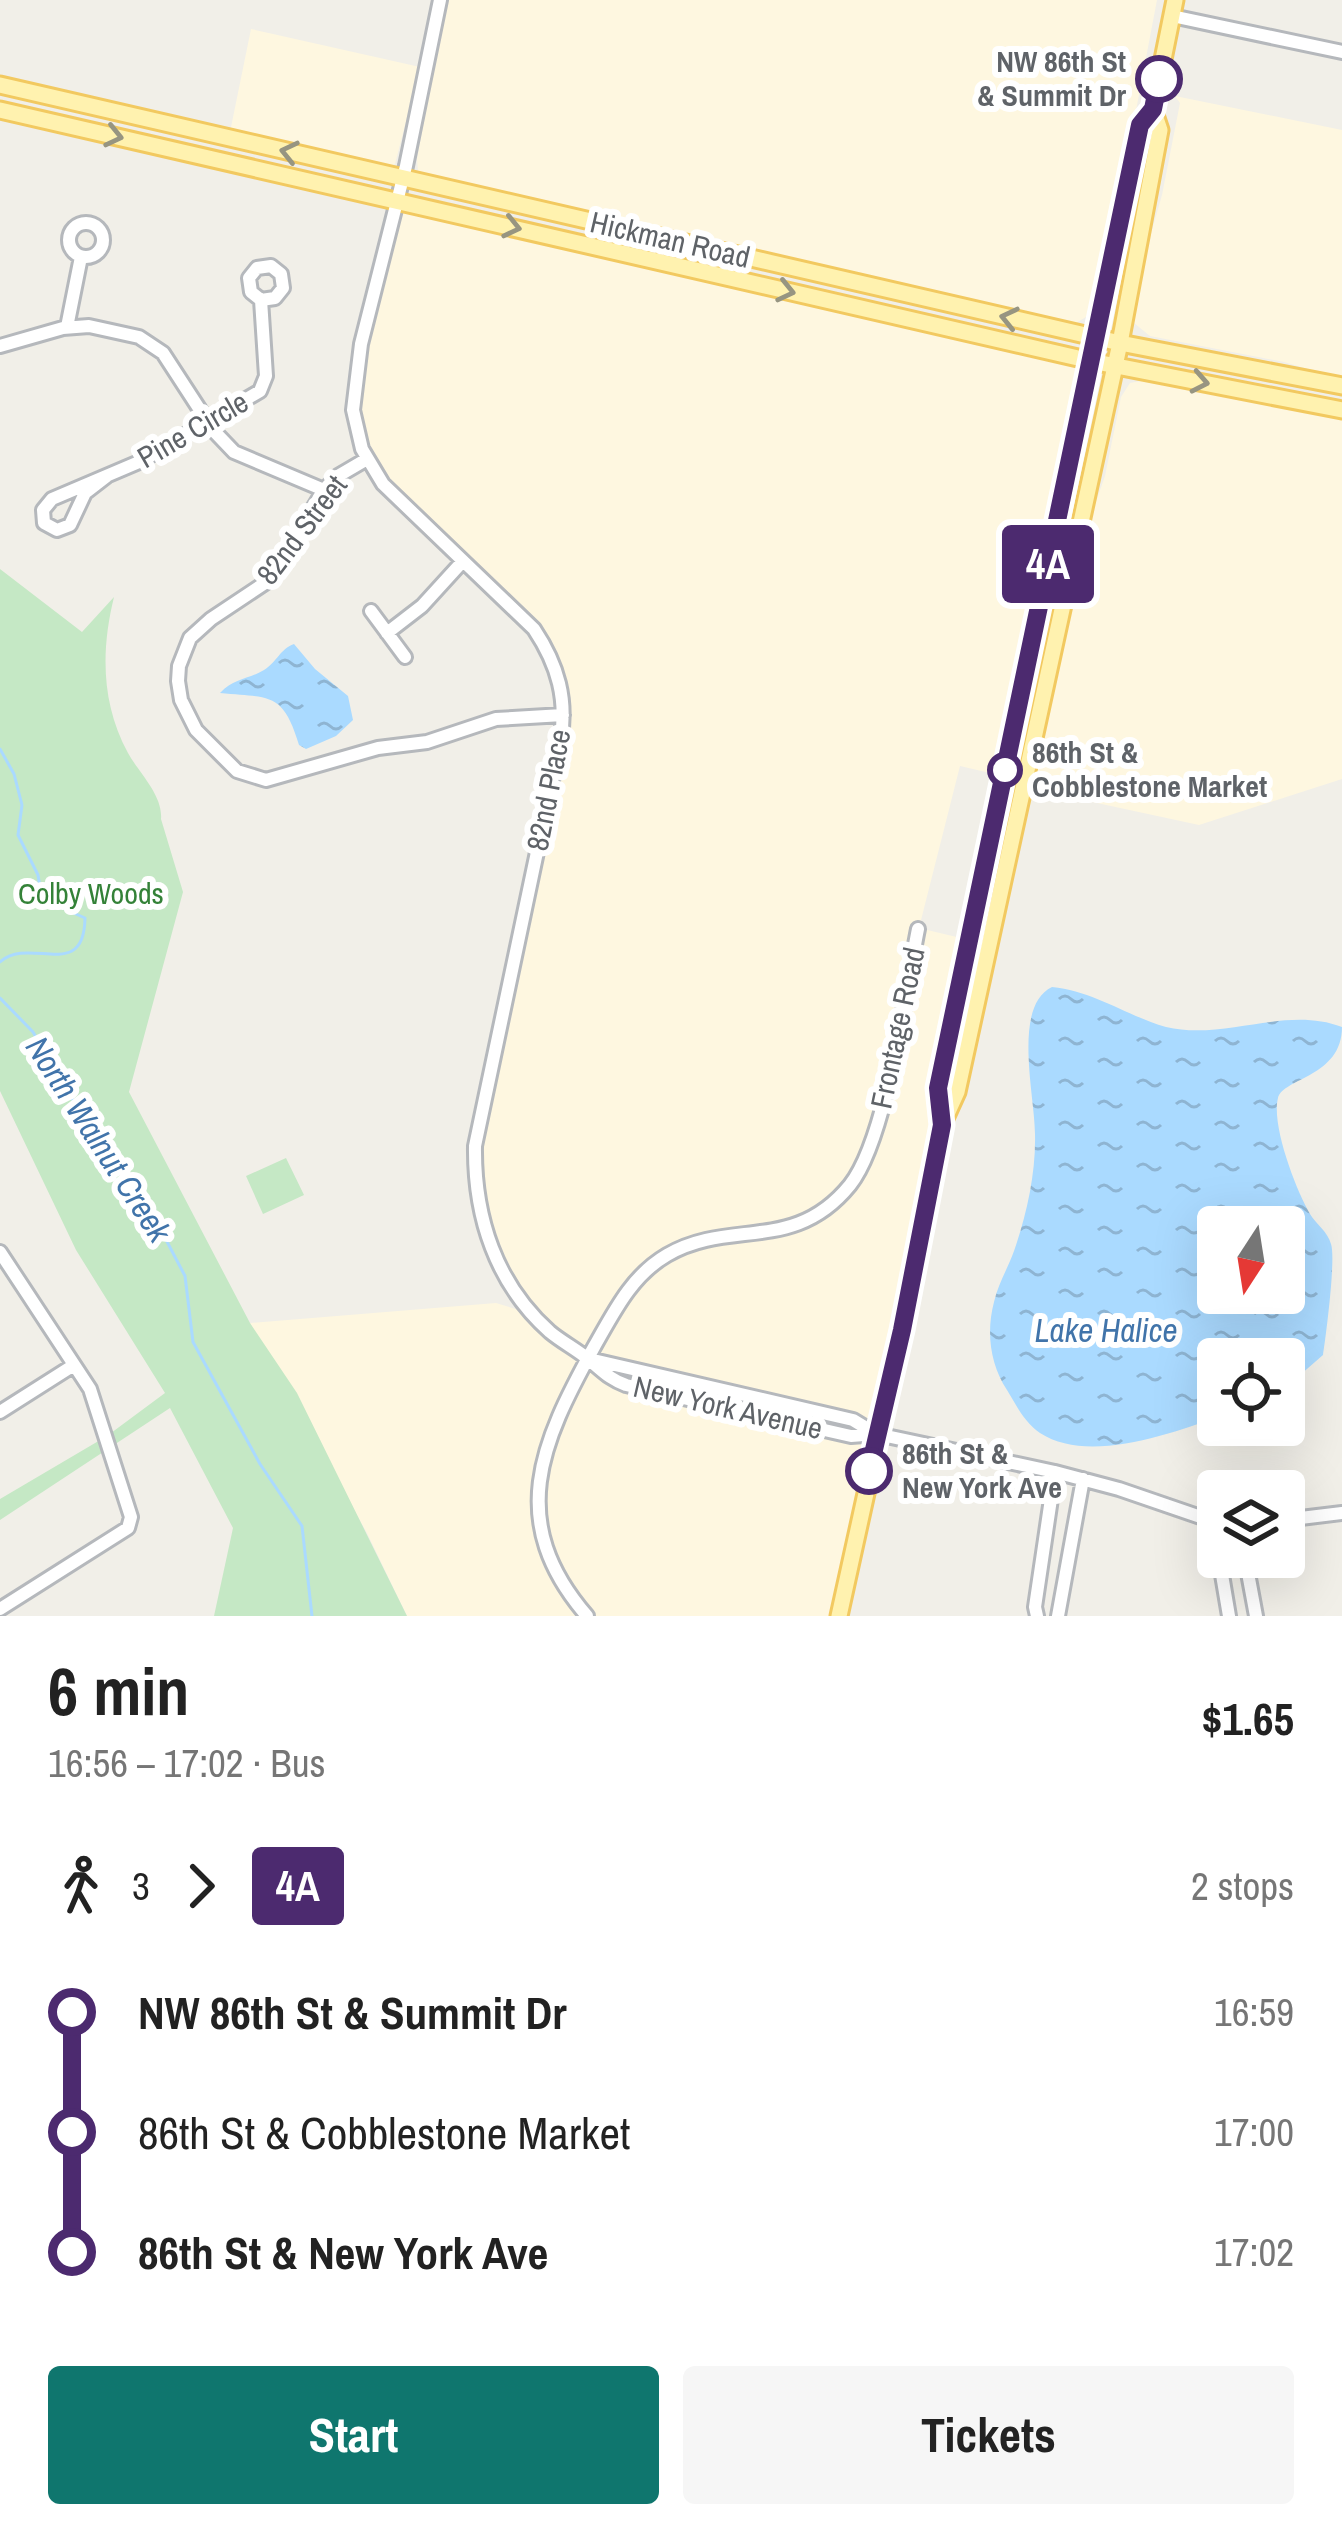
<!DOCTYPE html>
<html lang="en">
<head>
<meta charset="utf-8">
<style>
  :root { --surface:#fff; --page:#f6f6f6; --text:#222; --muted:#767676; --accent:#0f766e }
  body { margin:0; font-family:"Archivo Narrow",sans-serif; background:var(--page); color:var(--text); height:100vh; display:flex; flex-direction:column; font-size:45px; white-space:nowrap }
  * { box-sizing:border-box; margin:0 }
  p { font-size:39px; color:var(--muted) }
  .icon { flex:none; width:66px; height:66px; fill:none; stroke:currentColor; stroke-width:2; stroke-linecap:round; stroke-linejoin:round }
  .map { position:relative; height:1616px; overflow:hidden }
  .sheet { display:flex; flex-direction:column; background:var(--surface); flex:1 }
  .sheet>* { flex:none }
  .badge { padding:0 24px; border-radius:9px; font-size:42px; line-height:78px }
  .needle { width:78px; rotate:192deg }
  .controls { position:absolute; left:1197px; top:1206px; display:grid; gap:24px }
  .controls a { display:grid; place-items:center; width:108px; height:108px; border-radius:12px; background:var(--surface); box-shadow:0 12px 48px #0002; font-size:60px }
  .map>.badge { position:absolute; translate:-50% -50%; box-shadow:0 0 0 6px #fff }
  .legs { display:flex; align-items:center; gap:18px; height:132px; padding:0 48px; font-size:39px }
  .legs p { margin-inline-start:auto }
  .summary { display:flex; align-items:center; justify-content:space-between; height:204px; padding:0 48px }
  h1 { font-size:66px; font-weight:700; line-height:90px }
  .primary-button { display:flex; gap:24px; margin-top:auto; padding:24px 48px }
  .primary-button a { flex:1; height:138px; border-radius:12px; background:var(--accent); color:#fff; font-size:48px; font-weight:700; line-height:138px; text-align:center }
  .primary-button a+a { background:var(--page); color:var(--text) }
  ul { padding:0 48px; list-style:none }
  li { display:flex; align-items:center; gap:42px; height:120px; font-size:45px }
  li i { display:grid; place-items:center; width:18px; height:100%; margin:0 15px; background:currentColor }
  li i::after { content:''; width:30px; height:30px; margin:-15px; border:9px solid; border-radius:50%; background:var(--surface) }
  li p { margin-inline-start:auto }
  li:first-child i { background:linear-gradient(#0000 50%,currentColor 0) }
  li:last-child i { background:linear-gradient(currentColor 50%,#0000 0) }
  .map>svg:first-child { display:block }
  .commercial { fill:#fef7e0 }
  .green { fill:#c5e8c5 }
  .water { fill:url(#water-ripples); fill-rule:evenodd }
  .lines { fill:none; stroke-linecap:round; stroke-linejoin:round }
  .stream { stroke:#aadaff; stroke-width:3 }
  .minor-casing { stroke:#b5b8bc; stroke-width:18 }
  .major-casing { stroke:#f2c960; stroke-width:21 }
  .minor { stroke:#fff; stroke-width:12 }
  .major { stroke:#fff2af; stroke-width:15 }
  .oneway { stroke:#979581 }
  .line-1-casing { stroke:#fff; stroke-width:27 }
  .line-1 { stroke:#4c2a6f; stroke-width:18 }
  .stop-1-dot { fill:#fff; stroke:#4c2a6f; stroke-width:6 }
  .labels { text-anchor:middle; stroke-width:12; stroke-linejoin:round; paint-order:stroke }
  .stop-label { font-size:30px; font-weight:bold; fill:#5f6368; stroke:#fff; text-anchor:start }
  .street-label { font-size:30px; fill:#5f6368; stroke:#fff }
  .park-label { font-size:30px; fill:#348238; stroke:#fff }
  .water-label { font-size:33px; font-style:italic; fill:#4174aa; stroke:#fff }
</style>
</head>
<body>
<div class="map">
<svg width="1342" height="1616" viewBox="0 0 1342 1616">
  <defs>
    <pattern id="water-ripples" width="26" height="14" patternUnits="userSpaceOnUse" patternTransform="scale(3)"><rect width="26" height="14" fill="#aadaff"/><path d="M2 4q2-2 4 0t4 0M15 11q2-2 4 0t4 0" fill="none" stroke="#8eb4d2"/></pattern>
  </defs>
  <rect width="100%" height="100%" fill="#f1efe8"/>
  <path class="commercial" d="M446 0H1157L1126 163 1089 315 1073 325 427 178 418 171 417 159Z
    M251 29 420 67 395 164 385 168 230 132Z
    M1175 96 1342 130V379L1284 362 1150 336 1134 323 1133 313 1144 258 1162 195 1180 103Z
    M398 201 1091 361 1003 776 960 766 919 928 969 940 938 1087 942 1125 838 1616H407L367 1533 250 1323 496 1303 529 1313 502 1271 475 1173 563 725 547 649 367 459 353 388Z
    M1146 380 1342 417V779L1199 825 1032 789 1086 530 1105 476 1121 397 1130 383Z"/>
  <path class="green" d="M0 569 82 632 114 597C101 650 101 703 128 753 139 773 163 795 161 819L183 892 129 1092 250 1323 297 1393 407 1616H214L233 1528 170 1408 0 1520V1499L107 1436 165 1393 76 1250 0 1091Z
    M286 1158 304 1195 263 1214 246 1176Z"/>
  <path class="water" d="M294 644 315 669 348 696 353 720 336 736 306 749 299 745C283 691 269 698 220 693 234 678 247 680 264 670 277 662 280 649 294 644Z
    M1052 987C1094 991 1127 1016 1166 1027 1225 1041 1286 1005 1342 1027 1342 1077 1283 1078 1278 1098 1271 1125 1296 1190 1310 1214 1316 1224 1328 1232 1331 1244 1336 1258 1326 1336 1323 1355L1284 1389V1359H1218V1417C1170 1434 1087 1464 1040 1433 1025 1423 1016 1405 1007 1390 990 1364 986 1332 994 1302 998 1284 1008 1268 1014 1251 1027 1214 1036 1172 1035 1134 1035 1096 1012 1006 1052 987ZM1218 1227H1284V1293H1218Z"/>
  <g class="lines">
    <path class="stream" d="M0 749 14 774 22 805 18 835 38 875 42 899 85 918C84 983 30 935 0 962
      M0 998 33 1032 93 1134 142 1194 185 1276 193 1342 260 1464 302 1526 312 1616"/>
    <defs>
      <path id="minor" d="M440 0 406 166 361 344 353 410 362 449 383 484 534 629C558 665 568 700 560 743L475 1146C474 1217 496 1284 550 1332 562 1342 576 1349 588 1359 602 1370 609 1379 626 1385L851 1436 877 1434 1055 1472 1119 1489 1218 1523
        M1172 16 1342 52
        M69 240a17 17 0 1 1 34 0a17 17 0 1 1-34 0Z
        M67 327 81 257
        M0 346 63 328 89 326 139 337 163 353 213 430 234 452 324 490
        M367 459 338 476 324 490 271 579 211 619 190 638 179 666 178 681 181 700 196 730 237 771 266 780 378 748 427 742 496 719 563 715
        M107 476 85 493 70 525 57 530 44 523 43 510 52 499 139 462 260 391 266 376 261 300 251 292 249 278 257 268 271 266 281 274 283 288 275 298 261 300
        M371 611 405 657
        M387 633 422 606 463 561
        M0 1252 90 1389 131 1517 128 1528 0 1609
        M589 1359 853 1420 876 1434
        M0 1412 74 1365
        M1284 1520 1342 1513
        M1213 1523 1218 1554
        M1219 1557 1229 1616
        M1245 1557 1256 1616
        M587 1616C505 1521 541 1443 594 1347 614 1312 631 1276 667 1255 731 1218 794 1254 850 1185 887 1138 905 993 918 929
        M1037 1616 1035 1607 1055 1472
        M1058 1616 1083 1479"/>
      <path id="major" d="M0 85 1120 343 1342 386
        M0 110 1091 361 1342 410
        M941 1122 938 1088 1140 125 1153 109 1175 0
        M839 1616 902 1330 942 1125 957 1092 1120 343 1160 130 1153 109"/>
    </defs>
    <use href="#minor" class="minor-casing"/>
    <use href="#major" class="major-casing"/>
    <use href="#minor" class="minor"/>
    <use href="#major" class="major"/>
  </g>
  <defs><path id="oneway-chevron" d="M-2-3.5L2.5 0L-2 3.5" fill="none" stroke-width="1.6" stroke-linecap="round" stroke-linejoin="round" transform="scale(3)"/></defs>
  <g class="oneway">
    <use href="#oneway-chevron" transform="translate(114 136) rotate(13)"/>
    <use href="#oneway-chevron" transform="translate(289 152) rotate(-167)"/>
    <use href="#oneway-chevron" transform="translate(512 227) rotate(13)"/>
    <use href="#oneway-chevron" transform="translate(786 291) rotate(13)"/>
    <use href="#oneway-chevron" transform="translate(1009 318) rotate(-167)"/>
    <use href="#oneway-chevron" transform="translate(1200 382) rotate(11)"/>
  </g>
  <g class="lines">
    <defs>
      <path id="line-1" d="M869 1471 902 1330 942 1125 938 1088 1140 125 1153 109 1159 79"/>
    </defs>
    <use href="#line-1" class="line-1-casing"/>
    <use href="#line-1" class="line-1"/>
  </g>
  <g class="stop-1-dot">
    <circle cx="1159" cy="79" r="21"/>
    <circle cx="1005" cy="770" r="15"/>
    <circle cx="869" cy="1471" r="21"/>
  </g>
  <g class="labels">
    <g class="stop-label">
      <text x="1126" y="72" text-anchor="end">NW 86th St<tspan x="1126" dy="34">&amp; Summit Dr</tspan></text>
      <text x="1032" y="763">86th St &amp;<tspan x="1032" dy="34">Cobblestone Market</tspan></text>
      <text x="902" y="1464">86th St &amp;<tspan x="902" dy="34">New York Ave</tspan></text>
    </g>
    <g class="street-label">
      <text transform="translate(670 240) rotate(13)" y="10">Hickman Road</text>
      <text transform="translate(193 430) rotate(-30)" y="10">Pine Circle</text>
      <text transform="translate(302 530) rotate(-53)" y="10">82nd Street</text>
      <text transform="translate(549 790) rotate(-79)" y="10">82nd Place</text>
      <text transform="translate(898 1028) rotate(-78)" y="10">Frontage Road</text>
      <text transform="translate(728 1408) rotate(13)" y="10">New York Avenue</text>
    </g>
    <g class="park-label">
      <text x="91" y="904">Colby Woods</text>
    </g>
    <g class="water-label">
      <text transform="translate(99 1139) rotate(57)" y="12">North Walnut Creek</text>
      <text x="1106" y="1342">Lake Halice</text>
    </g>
  </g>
</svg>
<div class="controls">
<a><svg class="needle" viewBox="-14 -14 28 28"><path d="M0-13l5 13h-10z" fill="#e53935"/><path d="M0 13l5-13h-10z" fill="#767676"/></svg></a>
<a><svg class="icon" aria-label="locate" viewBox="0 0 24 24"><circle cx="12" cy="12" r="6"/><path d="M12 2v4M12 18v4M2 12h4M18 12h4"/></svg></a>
<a><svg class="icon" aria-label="layers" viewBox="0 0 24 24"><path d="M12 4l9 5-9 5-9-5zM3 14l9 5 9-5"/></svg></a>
</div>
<b class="badge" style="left:1048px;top:564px;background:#4c2a6f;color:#fff">4A</b>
</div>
<section class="sheet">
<div class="summary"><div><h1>6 min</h1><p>16:56 – 17:02 · Bus</p></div><b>$1.65</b></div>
<div class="legs"><svg class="icon" aria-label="walk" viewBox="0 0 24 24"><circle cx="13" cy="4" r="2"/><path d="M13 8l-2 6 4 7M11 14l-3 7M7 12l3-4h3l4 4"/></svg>3<svg class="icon" aria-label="forward" viewBox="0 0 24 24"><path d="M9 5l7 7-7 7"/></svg><b class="badge" style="background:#4c2a6f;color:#fff">4A</b><p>2 stops</p></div>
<ul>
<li><i style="color:#4c2a6f"></i><b>NW 86th St &amp; Summit Dr</b><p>16:59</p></li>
<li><i style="color:#4c2a6f"></i><span>86th St &amp; Cobblestone Market</span><p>17:00</p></li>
<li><i style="color:#4c2a6f"></i><b>86th St &amp; New York Ave</b><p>17:02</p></li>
</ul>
<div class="primary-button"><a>Start</a><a>Tickets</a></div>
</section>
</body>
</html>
